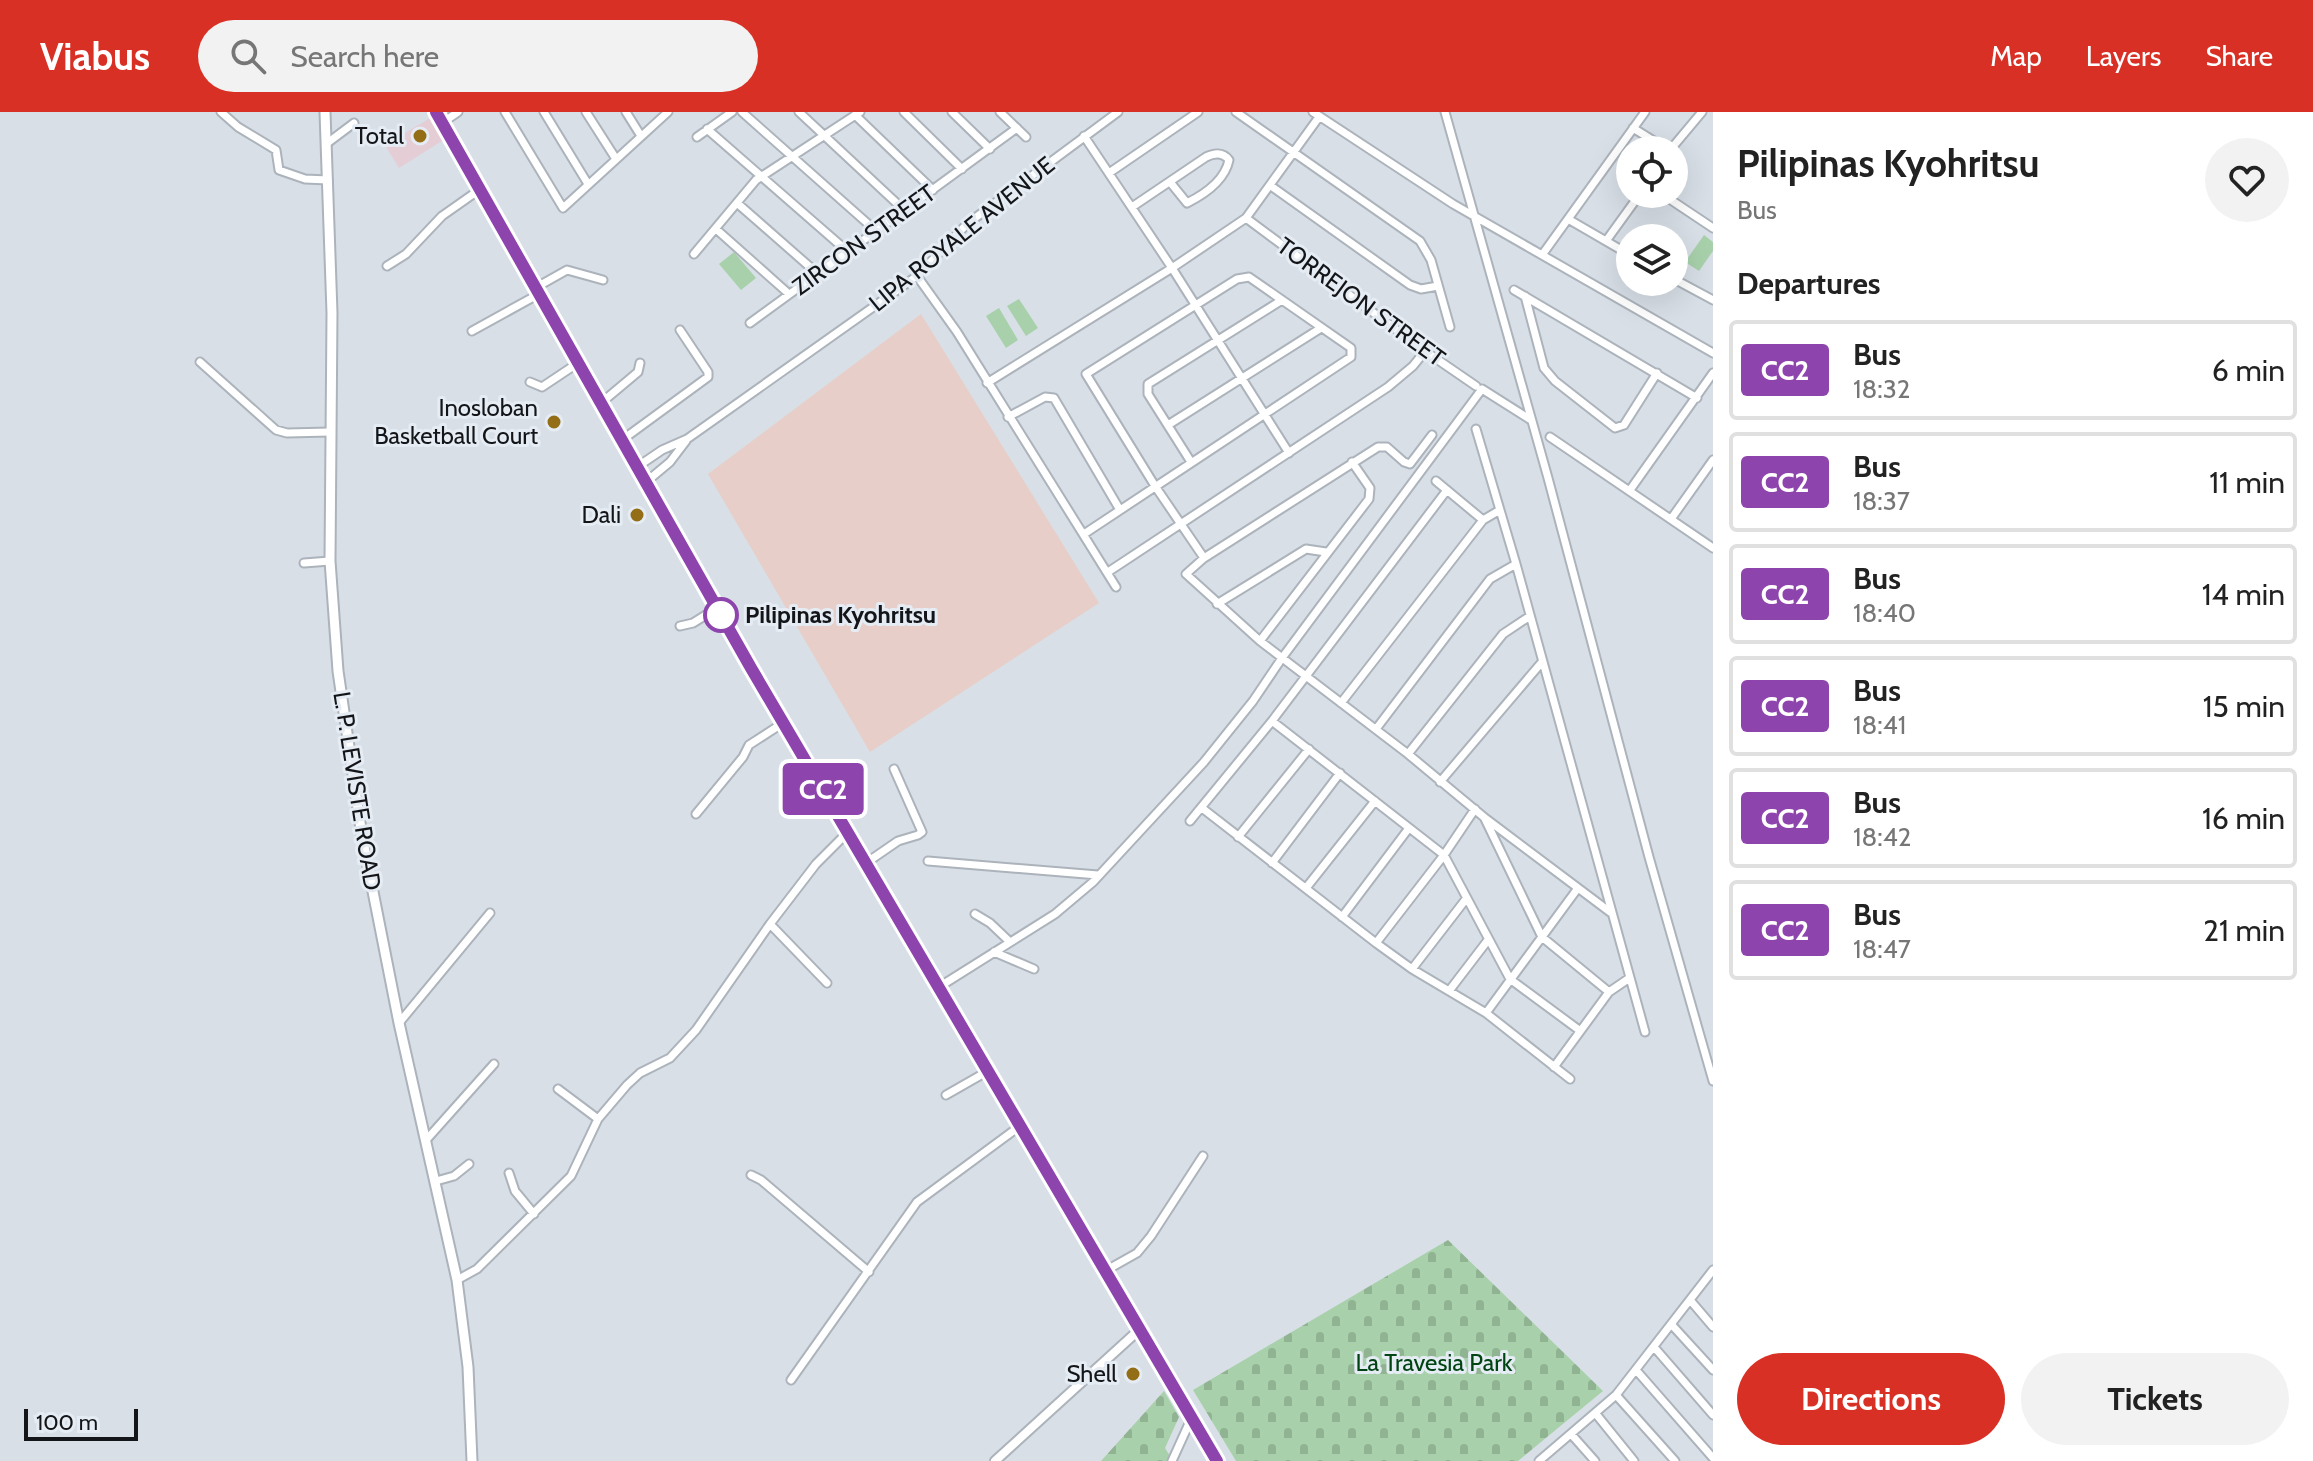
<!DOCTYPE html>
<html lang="en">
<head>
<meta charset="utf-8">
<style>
  :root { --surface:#fff; --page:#f2f2f2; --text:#222; --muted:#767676; --line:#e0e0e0; --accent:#d93025 }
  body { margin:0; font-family:Cabin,sans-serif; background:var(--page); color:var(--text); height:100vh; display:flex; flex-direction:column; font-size:30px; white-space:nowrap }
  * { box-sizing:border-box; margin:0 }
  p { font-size:26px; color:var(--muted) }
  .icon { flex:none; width:44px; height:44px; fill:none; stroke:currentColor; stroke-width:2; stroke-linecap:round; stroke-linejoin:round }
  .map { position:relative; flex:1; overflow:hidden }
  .panel { display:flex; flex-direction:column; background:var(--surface); width:600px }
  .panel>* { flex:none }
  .badge { padding:0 16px; border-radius:6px; font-size:28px; line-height:52px }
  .buttons { position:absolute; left:1616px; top:24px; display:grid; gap:16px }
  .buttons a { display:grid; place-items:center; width:72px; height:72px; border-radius:50%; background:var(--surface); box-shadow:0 8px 32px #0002; font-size:40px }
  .scale { position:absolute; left:24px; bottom:20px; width:114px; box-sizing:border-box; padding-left:8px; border:4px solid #131518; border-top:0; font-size:22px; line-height:28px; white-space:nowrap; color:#131518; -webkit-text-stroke:6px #e5ecf4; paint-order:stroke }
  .map>.badge { position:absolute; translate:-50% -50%; box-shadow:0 0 0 4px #fff }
  h2 { padding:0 24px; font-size:30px; line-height:72px }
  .round { display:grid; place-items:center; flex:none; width:84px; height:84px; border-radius:42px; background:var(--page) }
  .overview { display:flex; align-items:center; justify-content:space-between; height:136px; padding:0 24px }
  h1 { font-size:38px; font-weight:800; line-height:60px }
  .action { display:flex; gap:16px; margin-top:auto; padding:16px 24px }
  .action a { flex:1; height:92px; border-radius:48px; background:var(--accent); color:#fff; font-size:32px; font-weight:800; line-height:92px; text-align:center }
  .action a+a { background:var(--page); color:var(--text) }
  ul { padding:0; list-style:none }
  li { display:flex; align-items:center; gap:24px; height:100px; margin:0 16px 12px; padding:0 8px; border:4px solid var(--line); border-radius:8px }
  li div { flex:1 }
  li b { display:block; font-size:30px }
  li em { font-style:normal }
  li .badge { min-width:88px; font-weight:700; text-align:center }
  header { display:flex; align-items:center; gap:48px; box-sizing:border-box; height:112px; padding:0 40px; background:var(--accent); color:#fff }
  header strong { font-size:38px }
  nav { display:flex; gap:44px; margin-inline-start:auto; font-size:28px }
  .search { width:560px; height:72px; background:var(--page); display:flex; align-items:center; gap:20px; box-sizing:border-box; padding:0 28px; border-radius:44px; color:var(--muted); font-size:30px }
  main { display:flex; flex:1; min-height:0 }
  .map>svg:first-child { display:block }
  .commercial { fill:#e5cdd6 }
  .industrial { fill:#e7cec8 }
  .cemetery { fill:url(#cemetery-stones) }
  .pitch { fill:#a8d1ab }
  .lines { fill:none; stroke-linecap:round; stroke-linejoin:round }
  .minor-casing { stroke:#acb3bb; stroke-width:11 }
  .tertiary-casing { stroke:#acb3bb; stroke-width:12 }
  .secondary-casing { stroke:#acb3bb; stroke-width:13 }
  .trunk-casing { stroke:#fff; stroke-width:15 }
  .minor { stroke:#fff; stroke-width:7 }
  .tertiary { stroke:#fff; stroke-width:8 }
  .secondary { stroke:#fff; stroke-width:9 }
  .trunk { stroke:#feb283; stroke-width:11 }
  .line-casing { stroke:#fff; stroke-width:18 }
  .line { stroke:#8e44ad; stroke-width:12 }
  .poi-dot { fill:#946e16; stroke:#e5ecf4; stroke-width:3 }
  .stop-dot { fill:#fff; stroke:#8e44ad; stroke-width:4 }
  .labels { text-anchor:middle; stroke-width:6; stroke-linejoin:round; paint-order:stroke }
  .poi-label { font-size:24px; fill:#131518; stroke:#e5ecf4; text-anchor:end }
  .street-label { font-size:24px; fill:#131518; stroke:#e5ecf4 }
  .stop-label { font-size:24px; font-weight:bold; fill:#131518; stroke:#e5ecf4; text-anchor:start }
  .park-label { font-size:24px; fill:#004412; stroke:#e5ecf4 }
</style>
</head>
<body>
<header>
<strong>Viabus</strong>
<div class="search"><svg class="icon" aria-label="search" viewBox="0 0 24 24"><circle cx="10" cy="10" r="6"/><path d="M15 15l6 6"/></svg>Search here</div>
<nav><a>Map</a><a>Layers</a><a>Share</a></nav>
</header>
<main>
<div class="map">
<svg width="1713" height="1349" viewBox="0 0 1713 1349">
  <defs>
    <pattern id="cemetery-stones" width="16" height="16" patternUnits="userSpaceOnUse" patternTransform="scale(2)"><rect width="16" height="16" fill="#a8d1ab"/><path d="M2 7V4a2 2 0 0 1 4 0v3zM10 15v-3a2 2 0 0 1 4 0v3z" fill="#90b392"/></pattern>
  </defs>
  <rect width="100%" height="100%" fill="#d8dfe7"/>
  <path class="commercial" d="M432 5 445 27 399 56 385 33Z"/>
  <path class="industrial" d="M921 202 1099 491 870 640 708 362Z"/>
  <path class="cemetery" d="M1448 1128 1603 1279 1518 1349H1236L1193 1278Z
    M1164 1279 1179 1305 1165 1336 1173 1349H1101Z"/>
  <path class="pitch" d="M1704 123 1713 130V139L1699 159 1685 150Z
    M734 140 756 166 741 178 719 152Z
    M1019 187 1038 216 1026 224 1007 194Z
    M999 196 1018 228 1006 236 986 204Z"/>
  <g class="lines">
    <defs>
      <path id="minor" d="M221 0 238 15 276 38 279 58 305 67 328 68
        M505 0 563 96 668 0
        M544 0 588 72
        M586 0 616 47
        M626 0 641 24
        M742 0 875 118
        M799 0 904 98
        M904 0 962 57
        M952 0 990 37
        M1000 0 1026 25
        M1236 0 1420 129 1431 148 1450 215
        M1313 0 1453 92 1713 241
        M1445 0 1548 366 1649 745 1713 969
        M855 3 933 78
        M442 11 458 0
        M1633 16 1665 36 1671 37 1702 0
        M707 17 847 139
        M1084 24 1172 156 1289 341
        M697 25 732 0
        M326 32 354 11
        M1109 61 1198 0
        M1271 74 1410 173 1421 177 1438 174
        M1662 82 1713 116
        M737 91 818 162
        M1132 95 1206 45C1214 41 1223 40 1229 48 1225 68 1205 82 1187 91L1170 70
        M1246 106 1425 239 1476 274
        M1568 107 1630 143
        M716 117 789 182
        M1606 129 1640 82
        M694 142 756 68 860 0
        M1542 143 1645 0
        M387 154 406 142 442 104 479 78
        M917 164 957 220 1116 475
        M1674 167 1713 188
        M535 176 567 158 603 168
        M1514 178 1697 286
        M1525 184 1544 256 1555 269 1615 316 1624 313 1657 261
        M750 211 1017 16
        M472 219 539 182
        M200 250 276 318 287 321 330 320
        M530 270 542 275 578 251
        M987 271 1172 156 1246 106 1319 5
        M601 291 638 260 640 251
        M1008 305 1045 285 1054 286 1120 398
        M1168 313 1321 216
        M1476 317 1516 452 1645 920
        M1432 323 1410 352 1404 350 1387 335H1378L1204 446 1186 462 1260 529 1408 642 1485 706 1610 800
        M1550 325 1713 436
        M622 328 708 265V260L680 218
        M1191 350 1148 282V272L1282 188
        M637 355 662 338 687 327 917 164 967 112 1118 0
        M1436 369 1483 408
        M646 370 670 350 686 329
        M1630 378 1713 261
        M1671 407 1713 348
        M1084 422 1351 245V236L1249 165 1237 167 1086 262 1155 374 1204 446
        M304 451 330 449
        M1108 460 1388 275 1413 254 1425 239
        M1217 492 1306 437 1326 440
        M680 514 693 511 717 496
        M1260 529 1369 387 1370 376 1352 350
        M1341 591 1483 408 1500 398
        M1272 609 1444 743 1510 867 1579 918
        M1376 617 1490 467 1516 452
        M1408 642 1503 522 1530 504
        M1440 670 1542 550
        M1202 696 1376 831 1412 857 1486 901 1570 967
        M696 702 743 645 749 633 783 611
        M1485 707 1542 825 1609 880
        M1190 709 1272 609 1447 378
        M1238 725 1309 637
        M928 749 1098 763
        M866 751 898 729 918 723 922 720 894 657
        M1272 751 1340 661
        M1306 776 1375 689
        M975 802 990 811 1010 830
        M1342 805 1409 716
        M1376 831 1444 743 1475 697
        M994 840 1034 857
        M1412 857 1466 787
        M827 871 770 812 816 752 848 720
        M939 875 1055 802 1093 770 1204 650 1253 589 1282 546 1482 277 1531 308
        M1449 879 1488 828
        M1486 901 1578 776
        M399 911 490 801
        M1554 955 1609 880 1628 867
        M558 977 598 1007 627 973 640 961 670 946 696 918 770 812
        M946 983 988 959
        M427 1027 494 952
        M509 1061 515 1079 534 1102
        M751 1063 761 1068 869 1160
        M436 1069 454 1064 469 1052
        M1105 1159 1137 1141 1151 1124 1203 1044
        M457 1168 477 1157 571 1064 598 1007
        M1690 1188 1713 1215
        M1671 1212 1713 1258
        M1654 1235 1713 1303
        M1636 1258 1713 1346
        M791 1268 917 1090 1020 1014
        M1616 1283 1675 1349
        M1596 1302 1634 1349
        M1571 1322 1595 1349
        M1172 1349 1192 1305
        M1539 1349 1616 1283 1713 1158"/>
      <path id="tertiary" d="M995 1349 1140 1217"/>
      <path id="secondary" d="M325 0 332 201 330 449 338 559 362 724 399 911 457 1168 468 1255 472 1349"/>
      <path id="trunk" d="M436 0 751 556 1217 1349"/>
    </defs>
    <use href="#minor" class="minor-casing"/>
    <use href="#tertiary" class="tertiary-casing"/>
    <use href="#secondary" class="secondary-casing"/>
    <use href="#trunk" class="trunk-casing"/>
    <use href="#minor" class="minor"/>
    <use href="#tertiary" class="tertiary"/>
    <use href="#secondary" class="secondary"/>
    <use href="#trunk" class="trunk"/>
  </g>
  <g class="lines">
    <defs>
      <path id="line" d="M436 0 751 556 1217 1349"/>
    </defs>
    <use href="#line" class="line-casing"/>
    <use href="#line" class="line"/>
  </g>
  <g class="poi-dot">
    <circle cx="420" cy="24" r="8"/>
    <circle cx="554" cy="310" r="8"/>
    <circle cx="637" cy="403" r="8"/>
    <circle cx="1133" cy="1262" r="8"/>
  </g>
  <circle class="stop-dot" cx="721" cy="503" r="16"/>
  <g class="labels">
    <g class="poi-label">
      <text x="404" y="32">Total</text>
      <text x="538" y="304">Inosloban<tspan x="538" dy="28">Basketball Court</tspan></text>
      <text x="621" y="411">Dali</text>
      <text x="1117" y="1270">Shell</text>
    </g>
    <g class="street-label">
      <text transform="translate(962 122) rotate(-39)" y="8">LIPA ROYALE AVENUE</text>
      <text transform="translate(864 128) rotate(-36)" y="8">ZIRCON STREET</text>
      <text transform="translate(1361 190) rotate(36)" y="8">TORREJON STREET</text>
      <text transform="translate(357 679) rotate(81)" y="8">L. P. LEVISTE ROAD</text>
    </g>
    <g class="stop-label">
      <text x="745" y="511">Pilipinas Kyohritsu</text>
    </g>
    <g class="park-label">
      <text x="1434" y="1259">La Travesia Park</text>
    </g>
  </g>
</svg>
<div class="buttons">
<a><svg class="icon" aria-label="locate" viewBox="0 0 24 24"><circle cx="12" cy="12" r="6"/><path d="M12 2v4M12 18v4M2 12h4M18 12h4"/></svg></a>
<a><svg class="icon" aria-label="layers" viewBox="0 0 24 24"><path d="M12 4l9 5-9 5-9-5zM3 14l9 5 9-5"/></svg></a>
</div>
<div class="scale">100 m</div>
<b class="badge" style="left:823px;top:677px;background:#8e44ad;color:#fff">CC2</b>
</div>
<section class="panel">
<div class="overview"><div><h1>Pilipinas Kyohritsu</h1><p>Bus</p></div><a class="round"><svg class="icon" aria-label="heart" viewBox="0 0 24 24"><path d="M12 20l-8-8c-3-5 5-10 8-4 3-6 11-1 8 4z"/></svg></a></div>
<h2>Departures</h2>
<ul>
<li><span class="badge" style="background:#8e44ad;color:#fff">CC2</span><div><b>Bus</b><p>18:32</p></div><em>6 min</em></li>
<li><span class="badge" style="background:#8e44ad;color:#fff">CC2</span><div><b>Bus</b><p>18:37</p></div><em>11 min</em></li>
<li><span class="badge" style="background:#8e44ad;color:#fff">CC2</span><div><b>Bus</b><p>18:40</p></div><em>14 min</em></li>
<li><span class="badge" style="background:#8e44ad;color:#fff">CC2</span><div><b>Bus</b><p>18:41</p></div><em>15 min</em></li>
<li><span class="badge" style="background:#8e44ad;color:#fff">CC2</span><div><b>Bus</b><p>18:42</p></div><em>16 min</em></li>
<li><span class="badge" style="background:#8e44ad;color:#fff">CC2</span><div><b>Bus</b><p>18:47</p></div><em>21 min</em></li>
</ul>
<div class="action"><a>Directions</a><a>Tickets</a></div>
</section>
</main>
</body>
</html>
